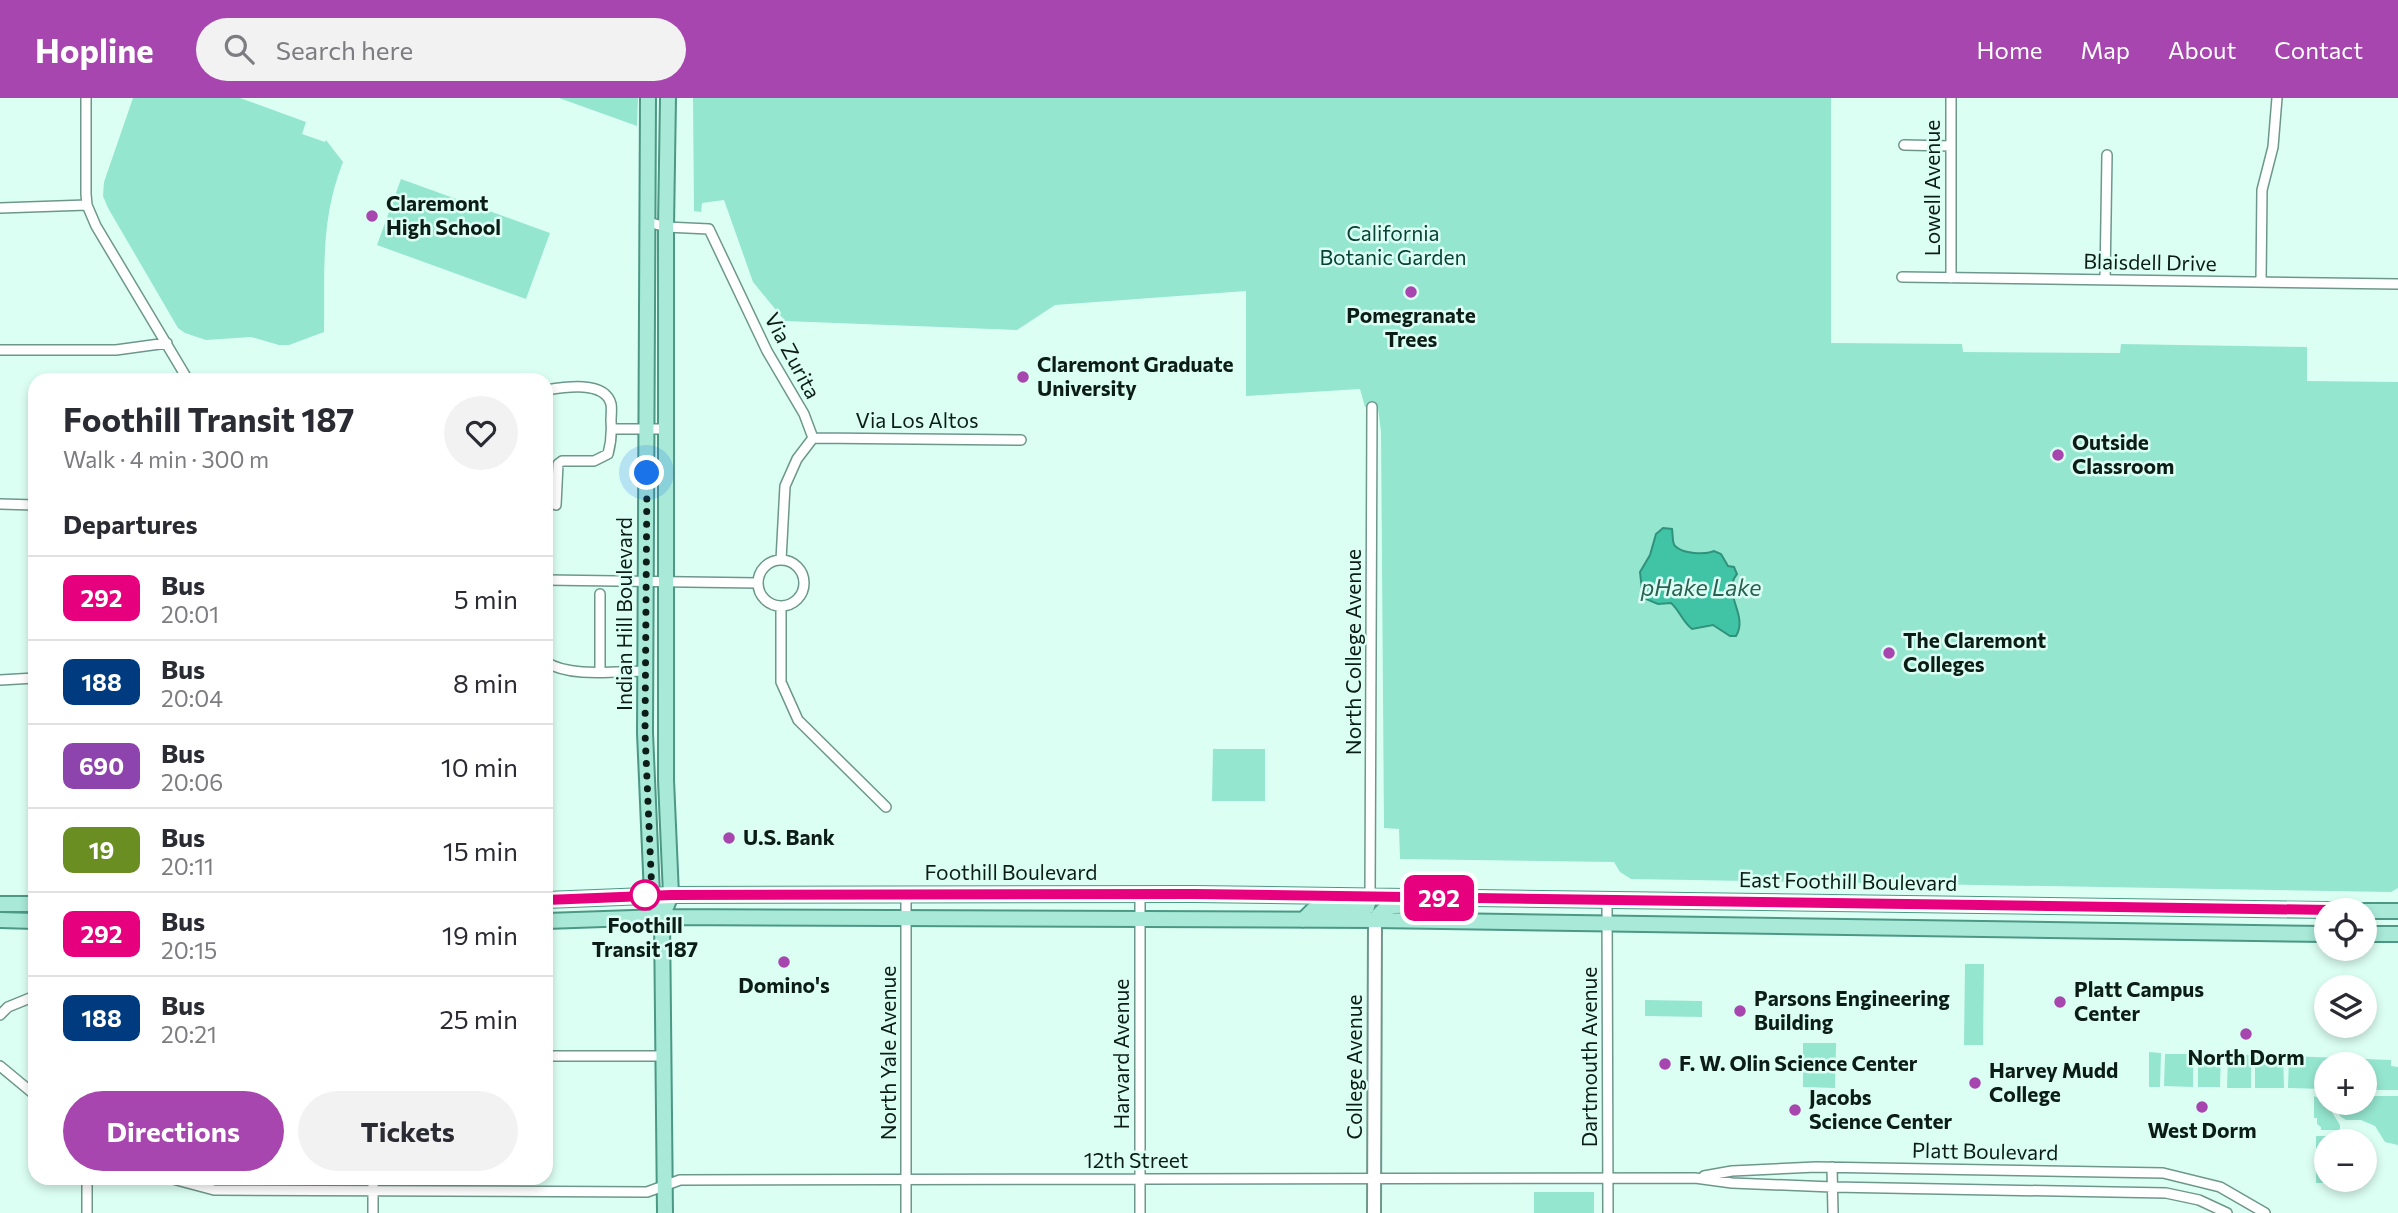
<!DOCTYPE html>
<html lang="en">
<head>
<meta charset="utf-8">
<style>
  :root { --surface:#fff; --page:#f2f2f3; --text:#2b2b33; --muted:#7c7c81; --line:#e1e1e2; --accent:#a746ae }
  body { margin:0; font-family:Commissioner,sans-serif; background:var(--page); color:var(--text); height:100vh; display:flex; flex-direction:column; font-size:26px; white-space:nowrap }
  * { box-sizing:border-box; margin:0 }
  p { font-size:23px; color:var(--muted) }
  .icon { flex:none; width:38px; height:38px; fill:none; stroke:currentColor; stroke-width:2; stroke-linecap:round; stroke-linejoin:round }
  .map { position:relative; flex:1; overflow:hidden }
  .panel { position:absolute; left:28px; top:275px; width:525px; height:812px; display:flex; flex-direction:column; background:var(--surface); border-radius:21px; box-shadow:0 4px 10px #0003 }
  .panel>* { flex:none }
  .badge { padding:0 14px; border-radius:10px; font-size:24px; line-height:46px }
  .fabs { position:absolute; left:2314px; top:800px; display:grid; gap:14px }
  .fabs a { display:grid; place-items:center; width:63px; height:63px; border-radius:50%; background:var(--surface); box-shadow:0 4px 10px #0003; font-size:35px }
  .you { position:absolute; width:35px; height:35px; margin:-18px; border:5px solid #fff; border-radius:50%; background:#1a73e8; box-shadow:0 0 0 10px #1a73e833 }
  .map>.badge { position:absolute; translate:-50% -50%; box-shadow:0 0 0 4px #fff }
  h2 { padding:0 35px; font-size:26px; line-height:63px }
  .round { display:grid; place-items:center; flex:none; width:74px; height:74px; border-radius:37px; background:var(--page) }
  .headline { display:flex; align-items:center; justify-content:space-between; height:119px; padding:0 35px }
  h1 { font-size:33px; font-weight:700; line-height:52px }
  .primary-button { display:flex; gap:14px; margin-top:auto; padding:14px 35px }
  .primary-button a { flex:1; height:80px; border-radius:42px; background:var(--accent); color:#fff; font-size:28px; font-weight:700; line-height:80px; text-align:center }
  .primary-button a+a { background:var(--page); color:var(--text) }
  ul { padding:0; list-style:none }
  li { display:flex; align-items:center; gap:21px; height:84px; padding:0 35px; border-top:2px solid var(--line) }
  li div { flex:1 }
  li b { display:block; font-size:26px }
  li em { font-style:normal }
  li .badge { min-width:77px; font-weight:700; text-align:center }
  header { display:flex; align-items:center; gap:42px; box-sizing:border-box; height:98px; padding:0 35px; background:var(--accent); color:#fff }
  header strong { font-size:33px }
  nav { display:flex; gap:38px; margin-inline-start:auto; font-size:24px }
  .search { width:490px; height:63px; background:var(--page); display:flex; align-items:center; gap:18px; box-sizing:border-box; padding:0 24px; border-radius:38px; color:var(--muted); font-size:26px }
  .map>svg:first-child { display:block }
  .green { fill:#95e6cf }
  .water { fill:#41c4a6; stroke:#31927b; stroke-width:2 }
  .lines { fill:none; stroke-linecap:round; stroke-linejoin:round }
  .street-casing { stroke:#6e978b; stroke-width:12 }
  .secondary-casing { stroke:#6e978b; stroke-width:16 }
  .primary-casing { stroke:#4c9884; stroke-width:18 }
  .street { stroke:#fff; stroke-width:9 }
  .secondary { stroke:#fff; stroke-width:12 }
  .primary { stroke:#a8e9d8; stroke-width:14 }
  .line-casing { stroke:#fff; stroke-width:16 }
  .line { stroke:#e6007e; stroke-width:10 }
  .walk { stroke:#0c1d18; stroke-width:7; stroke-dasharray:0 12.6 }
  .poi-dot { fill:#a746ae; stroke:#dcfff4; stroke-width:2.5 }
  .stop-dot { fill:#fff; stroke:#e6007e; stroke-width:3.5 }
  .labels { text-anchor:middle; stroke-width:5; stroke-linejoin:round; paint-order:stroke }
  .street-label { font-size:21px; fill:#0c1d18; stroke:#dcfff4 }
  .poi-label { font-size:21px; font-weight:bold; fill:#0c1d18; stroke:#dcfff4; text-anchor:start }
  .park-label { font-size:21px; fill:#084236; stroke:#dcfff4 }
  .stop-label { font-size:21px; font-weight:bold; fill:#0c1d18; stroke:#dcfff4 }
  .water-label { font-size:23px; font-style:italic; fill:#2b5f52; stroke:#dcfff4 }
</style>
</head>
<body>
<header>
<strong>Hopline</strong>
<div class="search"><svg class="icon" aria-label="search" viewBox="0 0 24 24"><circle cx="10" cy="10" r="6"/><path d="M15 15l6 6"/></svg>Search here</div>
<nav><a>Home</a><a>Map</a><a>About</a><a>Contact</a></nav>
</header>
<div class="map">
<svg width="2398" height="1115" viewBox="0 0 2398 1115">
  <rect width="100%" height="100%" fill="#dcfff4"/>
  <path class="green" d="M133 0H240L306 24 302 36 325 44 326 42 343 64C320 123 325 171 324 234L289 247H279L251 239 206 242 185 235 178 230 108 110 103 98 104 84Z
    M559 0H638L637 28Z
    M693 0H1831V245L1962 246 1963 254 2120 255 2121 246 2307 249V283L2398 284V790L2391 794 1631 781 1620 774 1614 764 1400 761 1399 731 1384 730 1381 334 1378 310 1365 309 1360 291 1246 298V193L1055 207 1017 232 785 223 753 184 724 102 702 105 701 114 694 113Z
    M401 81 550 135 526 201 377 147Z
    M1213 651H1265V703H1212Z
    M1965 866H1984L1983 947H1964Z
    M1645 902 1702 903V919L1645 918Z
    M1803 945H1836L1835 990 1803 989Z
    M2149 954 2161 955 2160 989H2149Z
    M2165 956H2193V989L2164 988Z
    M2198 956H2221L2220 989H2198Z
    M2228 956 2251 957V990H2227Z
    M2255 957H2283L2284 990H2255Z
    M2289 958 2391 962V968L2398 969V992H2364V966H2326V991L2288 990Z
    M2314 998C2326 1002 2333 1016 2340 1027V1032H2321V1029L2317 1026V1020H2314Z
    M2364 998H2398V1047L2385 1044 2375 1028 2361 1022H2346L2341 1019 2330 1005 2364 1004Z
    M2316 1038H2342V1043H2326V1082H2342V1085H2316Z
    M1534 1094H1594V1115H1534Z"/>
  <path class="water" d="M1663 430 1672 431C1673 436 1672 445 1675 448 1683 456 1705 457 1714 453L1721 456 1728 468 1734 469 1737 476C1721 495 1749 517 1736 538H1730L1713 527 1692 531C1682 523 1680 513 1671 505L1658 506 1646 501 1642 492 1640 474 1650 457 1656 436Z"/>
  <g class="lines">
    <defs>
      <path id="street" d="M86 0V96L87 107 96 128 188 282
        M1904 47 1951 48
        M0 110 87 107
        M648 124 666 129 709 131 767 253 804 316 813 340 797 361 785 388 781 462
        M1902 179 2398 186
        M1951 180V0
        M2105 182 2107 57
        M2261 184 2262 92 2273 49 2277 0
        M0 252H116L167 245
        M546 292C564 289 605 282 611 306 612 311 611 318 611 323 612 335 611 345 608 356L594 363H562L558 366 556 407
        M612 331H666
        M813 340 1021 342
        M0 406 35 407
        M758 485a23 23 0 1 1 46 0a23 23 0 1 1-46 0Z
        M546 482 758 485
        M781 508V584L798 622 886 709
        M546 564C570 580 617 573 646 573
        M600 573V496
        M0 582 35 580
        M906 796V1115
        M1140 796V1115
        M1370 798 1372 309
        M1607 802 1608 1115
        M0 917 8 909 35 898
        M546 958H665
        M0 968 35 997
        M1832 1069 1833 1115
        M1704 1078 1732 1073 1816 1069 2163 1075 2220 1089 2265 1115
        M87 1080V1115
        M169 1080 214 1092 647 1094 680 1082 1695 1080 1732 1085 1832 1089 2166 1095 2199 1102 2227 1115
        M373 1115V1080"/>
      <path id="secondary" d="M1374 1115 1375 822"/>
      <path id="primary" d="M648 0 645 635 652 797 662 819
        M546 802 671 797 1193 796 2327 812
        M0 806H35
        M2364 813H2398
        M0 822 35 823
        M1303 822 1313 812 1319 811 1367 809 1370 798
        M1375 822C1386 805 1394 808 1412 808
        M546 823 662 819 1375 822 2326 836
        M2364 836H2398
        M665 1115 662 819 671 797 666 682V129L668 0"/>
    </defs>
    <use href="#street" class="street-casing"/>
    <use href="#secondary" class="secondary-casing"/>
    <use href="#primary" class="primary-casing"/>
    <use href="#street" class="street"/>
    <use href="#secondary" class="secondary"/>
    <use href="#primary" class="primary"/>
  </g>
  <g class="lines">
    <defs>
      <path id="line" d="M546 802 671 797 1194 796 2331 812"/>
    </defs>
    <use href="#line" class="line-casing"/>
    <use href="#line" class="line"/>
    <path class="walk" d="M645 797H652L645 635 647 375"/>
  </g>
  <g class="poi-dot">
    <circle cx="372" cy="118" r="7"/>
    <circle cx="1411" cy="194" r="7"/>
    <circle cx="1023" cy="279" r="7"/>
    <circle cx="2058" cy="357" r="7"/>
    <circle cx="1889" cy="555" r="7"/>
    <circle cx="729" cy="740" r="7"/>
    <circle cx="784" cy="864" r="7"/>
    <circle cx="2060" cy="904" r="7"/>
    <circle cx="1740" cy="913" r="7"/>
    <circle cx="2246" cy="936" r="7"/>
    <circle cx="1665" cy="966" r="7"/>
    <circle cx="1975" cy="985" r="7"/>
    <circle cx="2202" cy="1009" r="7"/>
    <circle cx="1795" cy="1012" r="7"/>
  </g>
  <circle class="stop-dot" cx="645" cy="797" r="14"/>
  <g class="labels">
    <g class="street-label">
      <text transform="translate(1933 90) rotate(-90)" y="7">Lowell Avenue</text>
      <text transform="translate(2150 165) rotate(1)" y="7">Blaisdell Drive</text>
      <text transform="translate(792 258) rotate(62)" y="7">Via Zurita</text>
      <text x="917" y="330">Via Los Altos</text>
      <text transform="translate(625 516) rotate(-90)" y="7">Indian Hill Boulevard</text>
      <text transform="translate(1354 554) rotate(-90)" y="7">North College Avenue</text>
      <text x="1011" y="782">Foothill Boulevard</text>
      <text transform="translate(1848 784) rotate(1)" y="7">East Foothill Boulevard</text>
      <text transform="translate(889 955) rotate(-90)" y="7">North Yale Avenue</text>
      <text transform="translate(1122 956) rotate(-90)" y="7">Harvard Avenue</text>
      <text transform="translate(1590 959) rotate(-90)" y="7">Dartmouth Avenue</text>
      <text transform="translate(1355 969) rotate(-90)" y="7">College Avenue</text>
      <text transform="translate(1985 1054) rotate(1)" y="7">Platt Boulevard</text>
      <text x="1136" y="1070">12th Street</text>
    </g>
    <g class="poi-label">
      <text x="386" y="113">Claremont<tspan x="386" dy="24">High School</tspan></text>
      <text x="1411" y="225" text-anchor="middle">Pomegranate<tspan x="1411" dy="24">Trees</tspan></text>
      <text x="1037" y="274">Claremont Graduate<tspan x="1037" dy="24">University</tspan></text>
      <text x="2072" y="352">Outside<tspan x="2072" dy="24">Classroom</tspan></text>
      <text x="1903" y="550">The Claremont<tspan x="1903" dy="24">Colleges</tspan></text>
      <text x="743" y="747">U.S. Bank</text>
      <text x="784" y="895" text-anchor="middle">Domino's</text>
      <text x="2074" y="899">Platt Campus<tspan x="2074" dy="24">Center</tspan></text>
      <text x="1754" y="908">Parsons Engineering<tspan x="1754" dy="24">Building</tspan></text>
      <text x="2246" y="967" text-anchor="middle">North Dorm</text>
      <text x="1679" y="973">F. W. Olin Science Center</text>
      <text x="1989" y="980">Harvey Mudd<tspan x="1989" dy="24">College</tspan></text>
      <text x="1809" y="1007">Jacobs<tspan x="1809" dy="24">Science Center</tspan></text>
      <text x="2202" y="1040" text-anchor="middle">West Dorm</text>
    </g>
    <g class="park-label">
      <text x="1393" y="143">California<tspan x="1393" dy="24">Botanic Garden</tspan></text>
    </g>
    <g class="stop-label">
      <text x="645" y="835">Foothill<tspan x="645" dy="24">Transit 187</tspan></text>
    </g>
    <g class="water-label">
      <text x="1701" y="498">pHake Lake</text>
    </g>
  </g>
</svg>
<div class="fabs">
<a><svg class="icon" aria-label="locate" viewBox="0 0 24 24"><circle cx="12" cy="12" r="6"/><path d="M12 2v4M12 18v4M2 12h4M18 12h4"/></svg></a>
<a><svg class="icon" aria-label="layers" viewBox="0 0 24 24"><path d="M12 4l9 5-9 5-9-5zM3 14l9 5 9-5"/></svg></a>
<a>+</a>
<a>−</a>
</div>
<div class="you" style="left:647px;top:375px"></div>
<b class="badge" style="left:1439px;top:800px;background:#e6007e;color:#fff">292</b>
<section class="panel">
<div class="headline"><div><h1>Foothill Transit 187</h1><p>Walk · 4 min · 300 m</p></div><a class="round"><svg class="icon" aria-label="heart" viewBox="0 0 24 24"><path d="M12 20l-8-8c-3-5 5-10 8-4 3-6 11-1 8 4z"/></svg></a></div>
<h2>Departures</h2>
<ul>
<li><span class="badge" style="background:#e6007e;color:#fff">292</span><div><b>Bus</b><p>20:01</p></div><em>5 min</em></li>
<li><span class="badge" style="background:#003b80;color:#fff">188</span><div><b>Bus</b><p>20:04</p></div><em>8 min</em></li>
<li><span class="badge" style="background:#8e44ad;color:#fff">690</span><div><b>Bus</b><p>20:06</p></div><em>10 min</em></li>
<li><span class="badge" style="background:#6b8e23;color:#fff">19</span><div><b>Bus</b><p>20:11</p></div><em>15 min</em></li>
<li><span class="badge" style="background:#e6007e;color:#fff">292</span><div><b>Bus</b><p>20:15</p></div><em>19 min</em></li>
<li><span class="badge" style="background:#003b80;color:#fff">188</span><div><b>Bus</b><p>20:21</p></div><em>25 min</em></li>
</ul>
<div class="primary-button"><a>Directions</a><a>Tickets</a></div>
</section>
</div>
</body>
</html>
